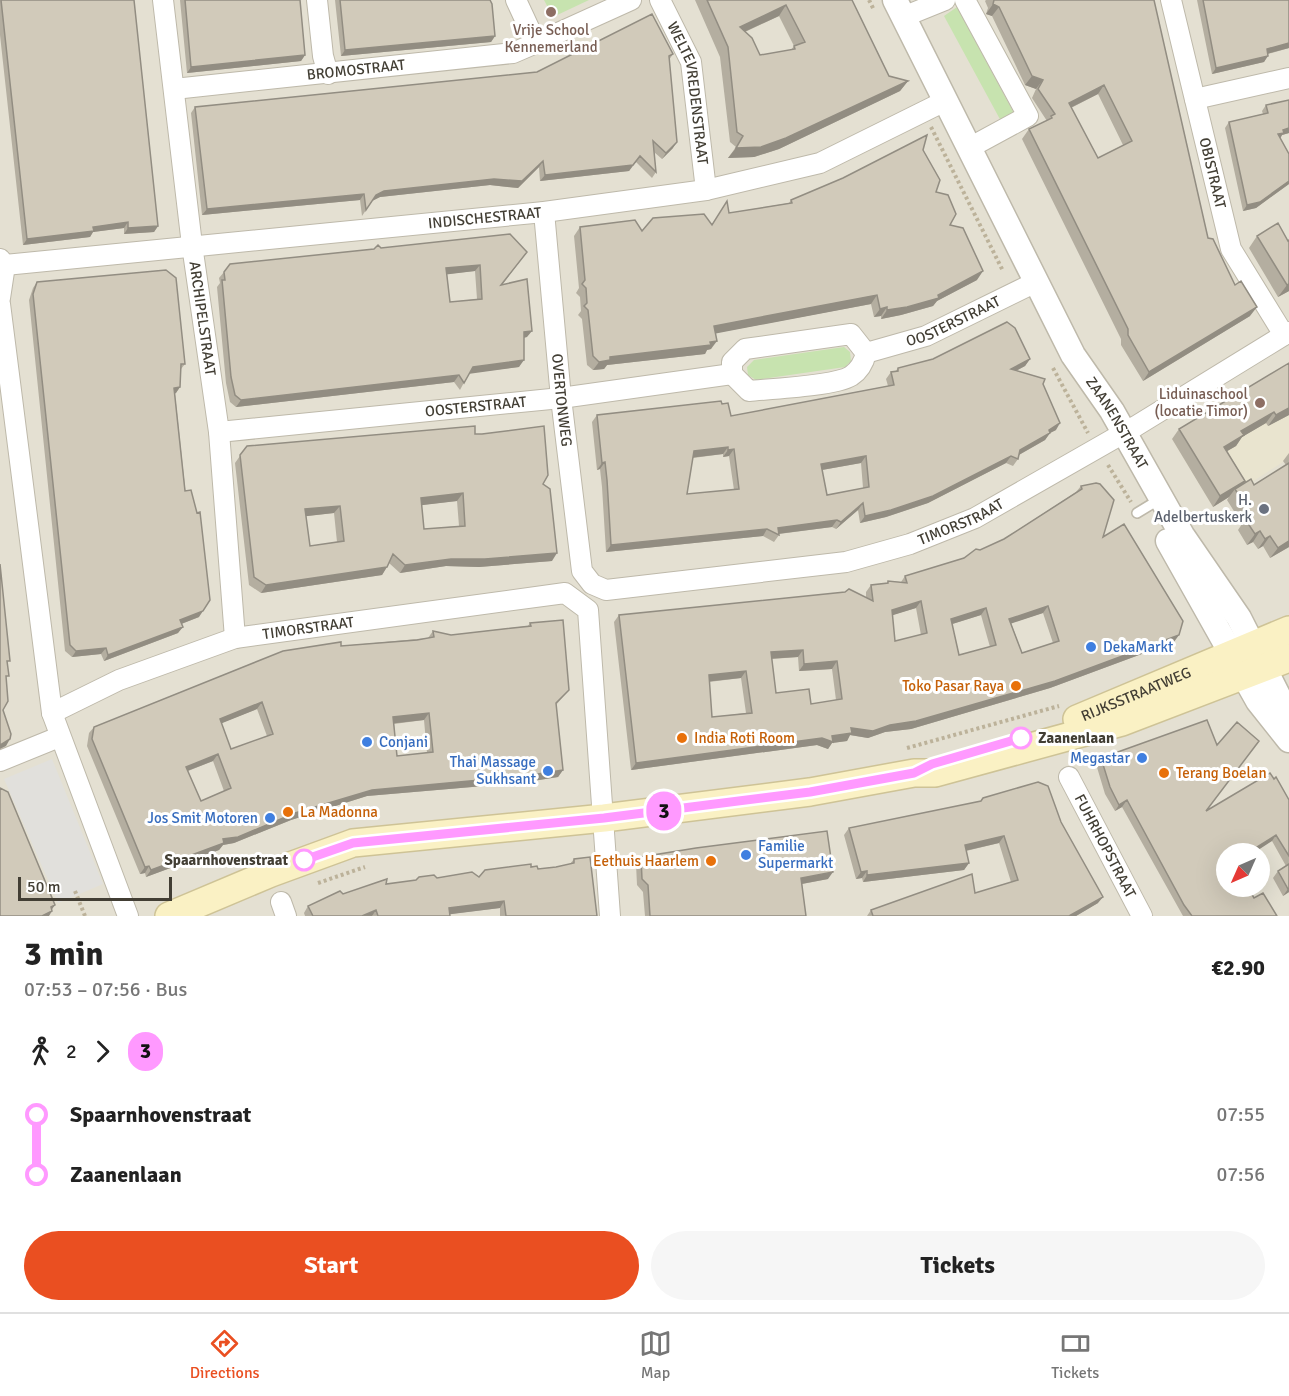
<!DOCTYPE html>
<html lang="en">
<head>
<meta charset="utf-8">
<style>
  :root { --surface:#fff; --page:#f6f6f6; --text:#222; --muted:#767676; --line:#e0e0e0; --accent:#ea4f21 }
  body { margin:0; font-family:Signika,sans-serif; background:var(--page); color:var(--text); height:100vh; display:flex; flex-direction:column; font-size:22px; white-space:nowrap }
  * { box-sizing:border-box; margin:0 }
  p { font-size:20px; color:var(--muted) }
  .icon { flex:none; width:33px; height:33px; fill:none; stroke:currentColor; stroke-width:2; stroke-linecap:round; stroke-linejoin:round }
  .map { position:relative; height:916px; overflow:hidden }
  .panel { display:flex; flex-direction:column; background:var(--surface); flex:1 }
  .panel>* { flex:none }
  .badge { padding:0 12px; border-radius:20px; font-size:21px; line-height:39px }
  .needle { width:39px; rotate:225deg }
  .fabs { position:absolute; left:1216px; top:843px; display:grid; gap:12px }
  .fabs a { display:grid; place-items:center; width:54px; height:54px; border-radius:50%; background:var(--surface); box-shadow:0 6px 24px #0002; font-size:30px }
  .scale { position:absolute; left:18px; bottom:15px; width:154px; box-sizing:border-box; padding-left:6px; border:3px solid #423e34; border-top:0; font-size:16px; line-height:21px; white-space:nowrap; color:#423e34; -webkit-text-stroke:4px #fff; paint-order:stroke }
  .map>.badge { position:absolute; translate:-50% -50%; box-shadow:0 0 0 3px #fff }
  .legs { display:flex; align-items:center; gap:9px; height:66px; padding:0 24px; font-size:20px }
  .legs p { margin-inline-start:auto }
  .summary { display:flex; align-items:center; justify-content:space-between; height:102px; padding:0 24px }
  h1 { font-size:33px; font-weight:700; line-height:45px }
  .action { display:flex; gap:12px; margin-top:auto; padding:12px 24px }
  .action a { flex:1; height:69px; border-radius:36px; background:var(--accent); color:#fff; font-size:24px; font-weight:700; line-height:69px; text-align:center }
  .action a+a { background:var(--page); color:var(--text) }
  ul { padding:0 24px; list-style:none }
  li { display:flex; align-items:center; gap:21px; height:60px; font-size:22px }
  li i { display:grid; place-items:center; width:9px; height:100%; margin:0 8px; background:currentColor }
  li i::after { content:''; width:15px; height:15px; margin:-8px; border:4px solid; border-radius:50%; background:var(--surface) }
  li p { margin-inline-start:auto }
  li:first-child i { background:linear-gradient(#0000 50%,currentColor 0) }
  li:last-child i { background:linear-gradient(currentColor 50%,#0000 0) }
  .menu { display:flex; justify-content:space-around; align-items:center; height:84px; border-top:2px solid var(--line); background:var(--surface); font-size:16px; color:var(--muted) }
  .menu a { display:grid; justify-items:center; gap:3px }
  .menu .active { color:var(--accent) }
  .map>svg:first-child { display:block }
  .residential { fill:#e4e0d2; fill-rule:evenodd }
  .education { fill:#e9e4cf }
  .green { fill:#c7e3af }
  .parking { fill:#e1e0dc }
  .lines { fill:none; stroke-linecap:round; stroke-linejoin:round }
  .service-casing { stroke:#beb9aa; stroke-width:12 }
  .minor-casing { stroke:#beb9aa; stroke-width:22 }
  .tertiary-casing { stroke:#beb9aa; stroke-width:27 }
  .secondary-casing { stroke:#cec396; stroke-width:30 }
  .path { stroke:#bcb29a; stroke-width:4; stroke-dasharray:3 3; stroke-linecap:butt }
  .service { stroke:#fff; stroke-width:9 }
  .minor { stroke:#fff; stroke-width:20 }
  .tertiary { stroke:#fff; stroke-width:24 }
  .secondary { stroke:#faf1c4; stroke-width:27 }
  .wall { fill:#b4aea0; fill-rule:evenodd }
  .shaded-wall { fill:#928d82 }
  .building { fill:#d1caba; stroke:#928d82; stroke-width:1.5; fill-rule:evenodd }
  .line-1-casing { stroke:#fff; stroke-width:14 }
  .line-1 { stroke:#f9f; stroke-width:9 }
  .education-dot { fill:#8d6e63; stroke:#fff; stroke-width:2 }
  .worship-dot { fill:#6b7280; stroke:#fff; stroke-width:2 }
  .shop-dot { fill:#3f7fe0; stroke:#fff; stroke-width:2 }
  .food-dot { fill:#e8710a; stroke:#fff; stroke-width:2 }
  .stop-1-dot { fill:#fff; stroke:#f9f; stroke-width:3 }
  .labels { text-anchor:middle; stroke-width:6; stroke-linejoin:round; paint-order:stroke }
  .education-label { font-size:15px; fill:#785e54; stroke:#fff }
  .street-label { font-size:15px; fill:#423e34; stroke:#fff }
  .worship-label { font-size:15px; fill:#5b616d; stroke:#fff; text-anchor:end }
  .shop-label { font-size:15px; fill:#366cbe; stroke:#fff; text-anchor:start }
  .food-label { font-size:15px; fill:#c56008; stroke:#fff; text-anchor:start }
  .stop-label { font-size:15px; font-weight:bold; fill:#423e34; stroke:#fff; text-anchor:start }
</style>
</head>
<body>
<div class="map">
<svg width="1289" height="916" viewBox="0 0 1289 916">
  <rect width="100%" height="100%" fill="#f1eee4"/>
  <path class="residential" d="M0 0H1289V916H0ZM1227 854H1260V886H1227Z"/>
  <path class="education" d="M1289 367V458L1213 507 1172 439Z"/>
  <path class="green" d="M544 0H589L553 17Z
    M957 7 1016 117 1002 123 944 16Z
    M844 347 850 352 851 361 845 367 756 380 748 375 747 367 754 360Z"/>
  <path class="parking" d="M52 759 103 884 58 903 4 779Z"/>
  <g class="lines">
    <defs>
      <path id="service" d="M1137 513 1160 499"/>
      <g id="minor">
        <path id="s1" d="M163 0 192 245 219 432 235 638"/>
        <path d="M317 0 323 56 328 74"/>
        <path d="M516 0 536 43 631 0"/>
        <path id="s2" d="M660 0 691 62 706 190"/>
        <path d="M965 0 1028 116 969 148"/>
        <path id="s3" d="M1171 0 1231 249 1284 335"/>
        <path d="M903 17 945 0"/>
        <path id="s4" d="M174 89 513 53 536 43"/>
        <path d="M1195 99 1289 78"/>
        <path id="s5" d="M544 212 561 398 582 571 592 584 606 590 846 562 910 544 975 518 1136 426 1289 332"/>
        <path d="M0 259 5 265 0 298"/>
        <path id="s6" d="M5 265 544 212 706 190 820 163 945 101"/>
        <path d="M0 304 52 713 128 916"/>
        <path d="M851 334 866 353C864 362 860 370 851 376 835 386 770 389 749 391L732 374V362L745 349Z"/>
        <path id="s7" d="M866 353 926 336 1036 282"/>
        <path id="s8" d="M219 432 561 398 732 374"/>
        <path id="s9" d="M52 713 119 680 235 638 565 593 588 610 610 916"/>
        <path d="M0 761 59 737"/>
        <path id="s10" d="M1069 777 1142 916"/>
        <path d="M281 902 286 916"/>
      </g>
      <g id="tertiary">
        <path id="s11" d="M895 0 1073 355 1112 411 1182 535 1239 618 1289 717"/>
        <path d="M1168 541 1258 701 1289 740"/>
      </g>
      <g id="secondary">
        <path id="s12" d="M1077 719 1289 630"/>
        <path d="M169 916 271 873 353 843 604 818 810 792 914 773H935L1122 722 1289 658"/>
      </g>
    </defs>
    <use href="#service" class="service-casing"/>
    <use href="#minor" class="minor-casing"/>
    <use href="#tertiary" class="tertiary-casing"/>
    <use href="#secondary" class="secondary-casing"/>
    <path class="path" d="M869 0 874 10
      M931 127 1003 271
      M1053 368 1088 433
      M1108 465 1131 502
      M907 748 1059 706
      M318 883 365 867
      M75 891 85 916"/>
    <use href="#service" class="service"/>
    <use href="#minor" class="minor"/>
    <use href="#tertiary" class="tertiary"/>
    <use href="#secondary" class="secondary"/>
  </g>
  <path class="wall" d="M0 0H134L158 226 154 232 124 234V228L93 232 90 237 23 245 0 35Z
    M180 0H300L305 55 301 61 187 73Z
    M335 0H490L495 36 491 42 341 56Z
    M695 0H852L889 76 908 81 900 91 779 149 754 157 728 158 736 147 730 142 720 57ZM779 16 794 46 791 50 760 55 745 32Z
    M986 0H1154L1208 238 1250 316 1143 381 1121 345V339L1022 139 1029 129 1047 121 1032 98 1036 89 1025 85 992 16 986 14 988 8 985 1ZM1098 94 1123 145 1098 158 1071 108Z
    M1197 0H1289V48L1268 54 1264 62 1212 74Z
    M673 54 669 60 673 148 662 159 654 152 656 172 652 178 636 162 629 171 540 181 539 167 518 188 490 185 380 197 372 201 362 216 360 200 202 215 191 113 195 107 537 72Z
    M1289 100V133L1282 135 1280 138 1289 154V184L1256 208 1243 211 1225 128 1229 122 1263 114 1262 111 1266 105Z
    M923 150 936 192 977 280 937 301 933 306 901 315 881 319V316L874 317 871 304 715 333 711 349 707 350 705 354 607 365 604 369 593 370 587 365 582 319 578 315 581 311 580 297 576 293 579 288 574 236 580 227 642 231 712 224 729 213 789 203 791 200Z
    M1257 236 1289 240V291L1278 297 1249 248Z
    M381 248 527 252 502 285 527 337 524 338 519 367 469 373 460 390 454 382 236 407 230 402 226 383 217 287 220 283 219 278 224 272ZM475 271 477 299 450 302 447 274Z
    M37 282 185 364 181 369 180 387 175 394 199 617 181 624 178 633 104 661 101 654 72 657 65 651 29 300 33 288Z
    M1030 359 1025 366 1016 371 1043 384 1056 430 1050 433 1045 440 1019 455 1018 459 1013 466 1006 463 928 503 886 517 860 523 858 510 836 529 832 527 779 534V535L774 542 763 536 606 552 602 487 600 469 597 470 592 422 597 415 722 404 731 416 888 386 886 379 891 372H895L898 368ZM723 454V457L729 456 734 490 687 494 693 458ZM861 463 863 488 827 495 822 470Z
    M1289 363V415L1268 426 1266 423 1242 437 1236 446 1227 451 1245 481 1243 484 1254 485 1286 465 1283 461 1289 453V547L1270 558 1263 546 1258 549 1253 542 1247 545 1238 530 1242 524 1227 500 1229 497 1213 507 1172 439 1179 429Z
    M475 434 543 484 552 561 479 567 446 566 400 573 389 563 382 575 261 593 249 585 235 463 247 446ZM457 501 459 526 424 529 421 505ZM334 513 337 542 310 546 306 516Z
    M1081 486 1103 537 1174 642 1050 688 911 729 885 732 868 738 850 735 847 741 832 743 828 749 817 745 631 770 614 622 619 615 866 598V592L871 585 886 584 888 581 901 582 905 576 964 558 1004 539 1076 492ZM916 608 921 635 895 641 892 615ZM1043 613 1053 643 1022 653 1011 623ZM981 615 990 647 959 655 952 624ZM798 657 799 671 832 669 836 700 811 704 776 693 772 659ZM741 678 746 713 712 717 709 682Z
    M530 623 569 690 556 705 563 770 558 777 520 783 367 796 291 820 234 843 223 845 219 850 146 877 145 873 140 874 87 746 89 733 94 727 341 646 428 638 433 631 451 635 528 626ZM257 709 267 736 231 749 221 723ZM424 720 427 753 397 756 394 724ZM213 761 224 791 201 801 188 771Z
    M1101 758 1206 811 1274 779 1289 800V892L1283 896 1273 878 1278 871 1286 866 1272 841 1227 854 1254 898 1277 916H1183L1122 807 1115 811 1105 794 1096 764Z
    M983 798 1061 822 1098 903 1076 916H867L871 910 975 893 1011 882 999 843 966 851 969 863 964 870 863 882 862 878 856 879 844 835 849 828 980 802Z
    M641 857 828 879 802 884 806 916H645L643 892 637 885 636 864Z
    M574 859 597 916H500V908L450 914V916H305L304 913 308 906 343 894 386 884 437 878 479 877 531 867 538 869 556 867 570 864Z"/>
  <path class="shaded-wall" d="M993 4 999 7 992 16 986 14Z
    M786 5 779 16 733 37 740 27Z
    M495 36 491 42 341 56 345 50Z
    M1289 43V48L1263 55 1267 49Z
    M305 55 301 61 187 73 191 67Z
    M1268 56 1264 62 1212 74 1216 68Z
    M1032 76 1043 80 1036 89 1025 85Z
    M908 81 900 91 779 149 754 157 728 158 736 148Z
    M1104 85 1098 94 1062 112 1069 103Z
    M1289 128V133L1282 135 1280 139 1278 134 1283 130Z
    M677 142 673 148 662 159 666 153Z
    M640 156 629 171 540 181 545 175Z
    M543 161 539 167 518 188 490 185 380 197 372 201 362 216 376 195 384 191Z
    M1289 181V184L1256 208 1243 211 1247 205Z
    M364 194 360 200 202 215 207 209Z
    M128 222 124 228 93 232 90 237 23 245 27 239 93 227Z
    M158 226 154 232 124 234 128 228Z
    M480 265 475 271 442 275 446 268Z
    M983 271 977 280 937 301 933 306 901 315 881 319 887 310 938 295Z
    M1289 284V291L1278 297 1287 285Z
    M877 295 871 304 708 335 714 326Z
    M887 307 881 316 874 317 880 309Z
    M1257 307 1250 316 1143 381 1149 372Z
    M532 331 527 337 520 338 524 332Z
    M717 341 711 349 707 350 705 354 607 365 604 369 593 370 599 362 610 357Z
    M1030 359 1025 366 1006 376 1011 369Z
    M524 360 519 367 468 374 473 367Z
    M459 375 454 382 236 407 241 400Z
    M180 387 176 393 170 394 174 388Z
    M1289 408V415L1268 426 1276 415Z
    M1274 412 1266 423 1242 437 1236 446 1217 457 1224 447 1241 431Z
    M1060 423 1056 430 1050 433 1045 440 1015 457 1020 450Z
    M728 447 723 454 689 458 694 451Z
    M734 449 729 456 723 457 728 450Z
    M866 456 861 463 816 471 821 464Z
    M1011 456 1006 463 928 503 886 517 860 523 865 516Z
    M605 462 600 469 597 470 602 463Z
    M1245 481 1238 492 1235 489 1229 497 1213 507 1220 496Z
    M463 493 457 501 415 506 421 498Z
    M863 503 858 510 836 529 841 522Z
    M340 506 334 513 299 517 305 509Z
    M837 520 832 527 777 534 778 528Z
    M767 529 763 536 606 552 611 545Z
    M1260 531 1253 542 1247 545 1255 534Z
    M1270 536 1263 546 1258 549 1265 539Z
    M1289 541V547L1270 558 1278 548Z
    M557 553 552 561 479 567 446 566 400 573 405 565 451 559Z
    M387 567 382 575 261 593 266 585Z
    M921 601 916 608 887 617 892 610Z
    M1048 606 1043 613 1004 626 1009 619Z
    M986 608 981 615 946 626 951 619Z
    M203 611 199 617 176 626 180 620Z
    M183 627 178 633 104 661 108 655Z
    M1179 635 1174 642 1050 688 911 729 885 732 868 738 850 735 847 741 832 743 828 749 817 745 631 770 636 763 832 736 851 728 890 725Z
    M106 648 101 654 72 657 76 651Z
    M803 650 798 657 766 659 771 652Z
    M837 661 832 669 799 671 804 664Z
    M746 671 741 678 704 682 709 675Z
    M262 702 257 709 215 726 220 719Z
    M429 713 424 720 388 724 393 717Z
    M10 739 6 746 0 749V745Z
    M218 754 213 761 182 773 186 767Z
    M563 770 558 777 520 783 367 796 291 820 234 843 223 845 219 850 146 877 151 870 223 839 295 813 372 790Z
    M1127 800 1122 807 1115 811 1119 805Z
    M1276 835 1272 841 1252 854H1246Z
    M1004 836 999 843 960 852 965 845Z
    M969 863 964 870 863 882 867 875Z
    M149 866 145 873 140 874 145 867Z
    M867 871 862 878 856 879 861 872Z
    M833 872 828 879 796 885 801 878Z
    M1289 888V892L1283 896 1288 889Z
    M1103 897 1098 903 1076 916H1069Z
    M504 901 500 908 444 915 449 908Z
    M55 905 50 912 52 911 49 916H42L51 907Z
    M376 910 372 916H362Z"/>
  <path class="building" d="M1 0H134L158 226 128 228V222L93 227 94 231 27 239Z
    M185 0H300L305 55 191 67Z
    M340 0H490L492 4 495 36 345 50Z
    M707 0H852L889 76 908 81 786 138 761 147 736 148 743 136 737 132 728 47ZM786 5 805 42 794 46 795 49 760 55 752 38 740 27Z
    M994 0H1154L1208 238 1213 239 1235 285 1241 281 1257 307 1149 372 1128 335V329L1029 129 1052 118 1051 116 1055 114 1038 89 1043 80 1032 76 999 7 993 4ZM1104 85 1132 141 1098 158 1069 103Z
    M1203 0H1289V43L1267 49 1268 56 1216 68Z
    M652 14 673 54 669 56 677 142 666 153 653 141 656 172 640 156 633 165 545 175 543 161 522 181 494 179 384 191 376 195 366 210 364 194 207 209 195 107 537 72Z
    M1289 100V128L1283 130 1284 133 1278 134 1289 154V181L1260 202 1247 205 1229 122 1268 113 1266 105Z
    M927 135 923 150 940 180 936 192 948 195 956 214 950 225 963 228 983 271 938 295 939 298 907 307 887 310V307L880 309 877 295 714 326 717 341 710 342 711 345 610 357V360L599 362 593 356 588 310 584 306 587 303 586 288 582 284 585 280 580 227 635 220 642 231 653 218 704 214 712 225 727 201 729 213 792 203 791 200 843 178Z
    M1278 223 1288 241 1289 240V284L1287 285 1257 236Z
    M510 234 527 252 501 285 527 279 532 331 524 332V360L473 367 464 383 459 375 241 400 235 395 231 377 222 280H225L224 272 230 264 374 249 378 245 381 248ZM480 265 482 299 450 302 446 268Z
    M166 270 176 278 185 364H181L180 387 174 388 185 491 191 490 197 513 200 512 210 600 203 611 180 620 183 627 108 655 106 648 76 651 70 645 33 294 37 282Z
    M1007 322 1015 328 1030 359 1011 369 1045 379 1043 384 1060 423 1049 430 1050 433 1020 450 1018 459 1011 456 933 496 891 510 865 516 863 503 841 522 837 520 778 528 779 535 767 529 611 545 607 480 605 462 602 463 597 415 721 401 722 404 728 403 731 416 894 385 891 372 898 371V368L933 359ZM728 447V450L734 449 739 489 687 494 694 451ZM866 456 869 487 827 495 821 464Z
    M1289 363V408L1276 415 1274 412 1241 431 1244 435 1224 447 1245 481 1220 496 1179 429Z
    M475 426V434H482L544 426 548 475 543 484 550 489 557 553 485 559H451L405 565 393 554 387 567 266 585 254 577 240 455 247 446ZM463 493 465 526 424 529 421 498ZM340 506 344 541 310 546 305 509Z
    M1289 463V541L1278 548 1270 536 1265 539 1260 531 1255 534 1245 519 1251 516 1235 489 1251 479 1254 485Z
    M1096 483 1100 484 1114 500 1103 537 1124 524 1183 621 1179 635 1055 681 916 721 890 725 873 731 851 728 852 733 832 736 833 742 822 738 636 763 619 615 845 592 849 589 873 601 871 585 888 583V581L907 583 905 576 964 558 976 549 980 550 1004 539 1082 489 1081 486ZM921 601 927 633 895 641 892 610ZM1048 606 1059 641 1022 653 1009 619ZM986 608 996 645 959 655 951 619ZM803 650 804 664 837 661 842 699 811 704 809 689 776 693 771 652ZM746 671 752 713 712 717 709 675Z
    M0 564 10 661H7L9 676H6L8 701 3 710 11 734 10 739 0 745Z
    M563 620 569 690 556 703 563 770 525 776 372 790 295 813 238 837 223 839 224 843 151 870 149 866 145 867 92 739 94 727 283 651 341 642V646L417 640 434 637 433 631 451 635 531 626 530 623ZM262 702 273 734 231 749 220 719ZM429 713 433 752 397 756 393 717ZM218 754 231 788 201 801 186 767Z
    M1207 720 1217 745 1237 722 1259 741 1206 811 1270 773 1274 779 1276 777 1289 800V856L1276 835 1246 854H1227V886H1247L1254 898 1263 893 1277 916H1192L1184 905 1127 800 1119 805 1110 787 1101 758Z
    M1038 782 1048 786 1061 822 1103 897 1069 916H873L871 910 972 874 975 893 1018 880 1004 836 965 845 969 863 867 875V871L861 872 849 828 981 801 983 798Z
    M0 788 8 792 55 905 51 907 52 911 42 916H0Z
    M827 831 833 872 801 878 806 916H650L648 885 642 879 641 857 696 848Z
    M590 857 597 916H506L504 901 449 908 450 916H378L376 910 362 916H313L308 906 340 891 343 894 387 879 386 884 416 880 419 877 434 875 437 878 472 872 479 877 485 870 531 864V867L537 866 538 869 556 867 574 863V859Z
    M1289 864V888L1288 889 1278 871Z"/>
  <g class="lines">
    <defs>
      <path id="line-1" d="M304 860 353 843 604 818 810 792 914 773 932 764 1021 738"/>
    </defs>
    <use href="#line-1" class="line-1-casing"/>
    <use href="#line-1" class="line-1"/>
  </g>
  <g class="education-dot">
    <circle cx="551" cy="12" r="6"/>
    <circle cx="1260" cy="403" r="6"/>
  </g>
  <circle class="worship-dot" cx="1264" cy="509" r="6"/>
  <g class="shop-dot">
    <circle cx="1091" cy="647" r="6"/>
    <circle cx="367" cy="742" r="6"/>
    <circle cx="1142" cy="758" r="6"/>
    <circle cx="548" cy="771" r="6"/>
    <circle cx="270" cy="818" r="6"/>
    <circle cx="746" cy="855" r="6"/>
  </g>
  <g class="food-dot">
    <circle cx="1016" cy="686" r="6"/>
    <circle cx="682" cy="738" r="6"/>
    <circle cx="1164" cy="773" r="6"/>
    <circle cx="288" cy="812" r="6"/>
    <circle cx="711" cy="861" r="6"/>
  </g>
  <g class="stop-1-dot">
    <circle cx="1021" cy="738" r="10"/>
    <circle cx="304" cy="860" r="10"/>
  </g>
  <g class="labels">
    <g class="education-label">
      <text x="551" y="35">Vrije School<tspan x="551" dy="17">Kennemerland</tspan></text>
      <text x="1248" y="399" text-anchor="end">Liduinaschool<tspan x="1248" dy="17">(locatie Timor)</tspan></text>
    </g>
    <g class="street-label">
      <text dy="5" stroke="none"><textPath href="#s4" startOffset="183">BROMOSTRAAT</textPath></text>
      <text dy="5" stroke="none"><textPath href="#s2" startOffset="99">WELTEVREDENSTRAAT</textPath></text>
      <text dy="5" stroke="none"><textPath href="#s3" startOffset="178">OBISTRAAT</textPath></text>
      <text dy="5" stroke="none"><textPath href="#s6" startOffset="482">INDISCHESTRAAT</textPath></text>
      <text dy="5" stroke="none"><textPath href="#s1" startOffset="321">ARCHIPELSTRAAT</textPath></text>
      <text dy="5" stroke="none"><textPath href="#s7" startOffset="93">OOSTERSTRAAT</textPath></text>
      <text dy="5" stroke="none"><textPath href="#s5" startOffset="189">OVERTONWEG</textPath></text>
      <text dy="5" stroke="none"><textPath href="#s8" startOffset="258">OOSTERSTRAAT</textPath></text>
      <text dy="5" stroke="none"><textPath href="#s11" startOffset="478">ZAANENSTRAAT</textPath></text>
      <text dy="5" stroke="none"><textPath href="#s5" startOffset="756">TIMORSTRAAT</textPath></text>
      <text dy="5" stroke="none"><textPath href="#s9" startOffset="272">TIMORSTRAAT</textPath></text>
      <text dy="5" stroke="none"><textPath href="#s12" startOffset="64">RIJKSSTRAATWEG</textPath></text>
      <text dy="5" stroke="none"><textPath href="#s10" startOffset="78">FUHRHOPSTRAAT</textPath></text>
    </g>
    <g class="worship-label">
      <text x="1252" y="505">H.<tspan x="1252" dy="17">Adelbertuskerk</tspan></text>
    </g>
    <g class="shop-label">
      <text x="1103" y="652">DekaMarkt</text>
      <text x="379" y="747">Conjani</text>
      <text x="1130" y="763" text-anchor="end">Megastar</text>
      <text x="536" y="767" text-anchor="end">Thai Massage<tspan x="536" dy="17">Sukhsant</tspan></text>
      <text x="258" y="823" text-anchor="end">Jos Smit Motoren</text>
      <text x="758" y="851">Familie<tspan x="758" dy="17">Supermarkt</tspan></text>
    </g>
    <g class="food-label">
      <text x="1004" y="691" text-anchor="end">Toko Pasar Raya</text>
      <text x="694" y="743">India Roti Room</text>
      <text x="1176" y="778">Terang Boelan</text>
      <text x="300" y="817">La Madonna</text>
      <text x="699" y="866" text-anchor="end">Eethuis Haarlem</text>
    </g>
    <g class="stop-label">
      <text x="1038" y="743">Zaanenlaan</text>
      <text x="288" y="865" text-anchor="end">Spaarnhovenstraat</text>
    </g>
  </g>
</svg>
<div class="fabs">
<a><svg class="needle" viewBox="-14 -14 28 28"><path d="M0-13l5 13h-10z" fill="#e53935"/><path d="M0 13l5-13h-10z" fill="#767676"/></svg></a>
</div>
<div class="scale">50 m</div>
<b class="badge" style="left:664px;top:811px;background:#f9f;color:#111">3</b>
</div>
<section class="panel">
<div class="summary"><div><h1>3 min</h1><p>07:53 – 07:56 · Bus</p></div><b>€2.90</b></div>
<div class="legs"><svg class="icon" aria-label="walk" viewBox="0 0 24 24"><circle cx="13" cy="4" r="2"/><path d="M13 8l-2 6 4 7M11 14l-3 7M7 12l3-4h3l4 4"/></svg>2<svg class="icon" aria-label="forward" viewBox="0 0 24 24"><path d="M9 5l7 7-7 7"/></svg><b class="badge" style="background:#f9f;color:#111">3</b></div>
<ul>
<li><i style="color:#f9f"></i><b>Spaarnhovenstraat</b><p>07:55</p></li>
<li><i style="color:#f9f"></i><b>Zaanenlaan</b><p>07:56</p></li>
</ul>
<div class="action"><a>Start</a><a>Tickets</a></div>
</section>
<nav class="menu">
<a class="active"><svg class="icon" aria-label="directions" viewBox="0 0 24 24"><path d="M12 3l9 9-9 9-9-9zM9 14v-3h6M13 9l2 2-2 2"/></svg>Directions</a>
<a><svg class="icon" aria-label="map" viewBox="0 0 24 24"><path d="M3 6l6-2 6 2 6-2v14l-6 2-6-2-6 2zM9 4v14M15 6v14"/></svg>Map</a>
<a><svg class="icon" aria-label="tickets" viewBox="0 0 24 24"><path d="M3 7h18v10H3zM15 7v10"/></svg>Tickets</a>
</nav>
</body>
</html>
